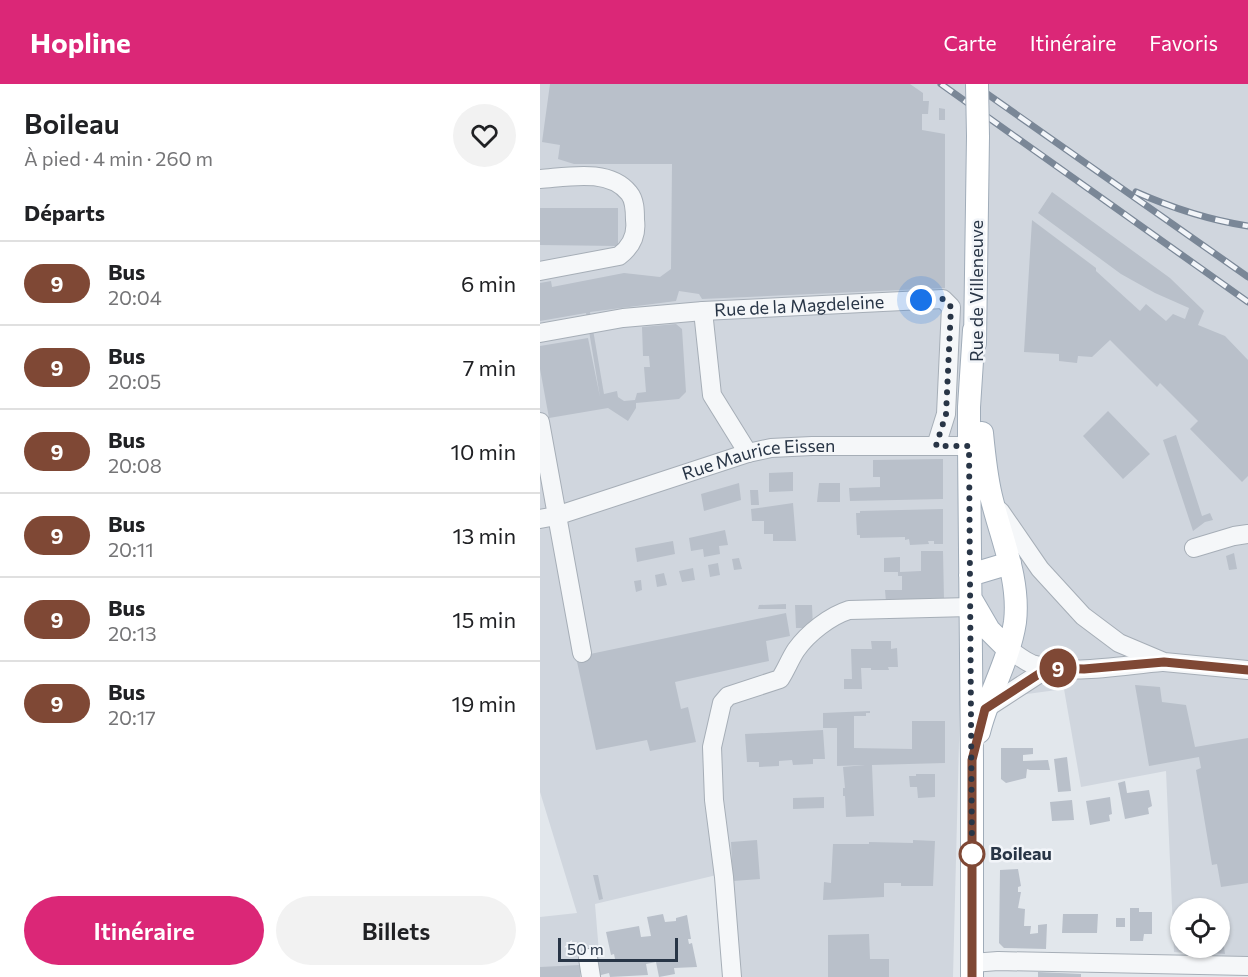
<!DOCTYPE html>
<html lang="fr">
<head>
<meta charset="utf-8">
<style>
  :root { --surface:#fff; --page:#f2f2f2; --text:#202124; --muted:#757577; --line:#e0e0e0; --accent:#db2777 }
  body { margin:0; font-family:Commissioner,sans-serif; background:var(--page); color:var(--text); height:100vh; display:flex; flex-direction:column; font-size:22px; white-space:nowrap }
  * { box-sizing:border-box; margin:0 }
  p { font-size:20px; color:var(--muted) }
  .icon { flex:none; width:33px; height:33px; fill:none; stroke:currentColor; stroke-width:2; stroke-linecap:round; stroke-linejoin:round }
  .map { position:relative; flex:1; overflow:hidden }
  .drawer { display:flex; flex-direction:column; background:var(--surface); width:540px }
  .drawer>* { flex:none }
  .badge { padding:0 12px; border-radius:20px; font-size:21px; line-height:39px }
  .buttons { position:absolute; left:630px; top:814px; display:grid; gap:12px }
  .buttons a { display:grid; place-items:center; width:60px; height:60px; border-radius:50%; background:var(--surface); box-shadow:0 2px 4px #0004; font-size:30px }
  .scale { position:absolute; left:18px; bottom:15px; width:120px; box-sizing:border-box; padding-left:6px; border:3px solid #283546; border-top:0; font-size:16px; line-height:21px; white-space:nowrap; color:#283546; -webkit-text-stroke:4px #f2f5f9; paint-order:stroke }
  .you { position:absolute; width:30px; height:30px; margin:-15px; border:4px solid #fff; border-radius:50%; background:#1a73e8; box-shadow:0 0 0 9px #1a73e833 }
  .map>.badge { position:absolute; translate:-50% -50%; box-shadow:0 0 0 3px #fff }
  h2 { padding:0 24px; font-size:22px; line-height:54px }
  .round { display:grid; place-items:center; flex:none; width:63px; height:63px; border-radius:32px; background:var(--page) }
  .overview { display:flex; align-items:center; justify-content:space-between; height:102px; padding:0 24px }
  h1 { font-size:28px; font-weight:600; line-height:45px }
  .primary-button { display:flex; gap:12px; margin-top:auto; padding:12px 24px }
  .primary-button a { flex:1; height:69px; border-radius:36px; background:var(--accent); color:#fff; font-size:24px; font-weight:600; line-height:69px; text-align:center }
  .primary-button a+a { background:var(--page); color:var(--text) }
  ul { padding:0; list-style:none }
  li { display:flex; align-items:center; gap:18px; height:84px; padding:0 24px; border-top:2px solid var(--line) }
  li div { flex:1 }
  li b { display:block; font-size:22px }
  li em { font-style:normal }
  li .badge { min-width:66px; font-weight:700; text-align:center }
  header { display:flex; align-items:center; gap:36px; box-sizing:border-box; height:84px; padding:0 30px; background:var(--accent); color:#fff }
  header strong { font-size:28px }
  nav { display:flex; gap:33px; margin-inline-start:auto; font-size:21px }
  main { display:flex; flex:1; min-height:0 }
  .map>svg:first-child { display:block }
  .built { fill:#d0d6de; fill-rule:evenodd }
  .building { fill:#b9c0ca }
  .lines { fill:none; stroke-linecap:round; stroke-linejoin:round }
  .minor-casing { stroke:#a6aeb7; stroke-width:20 }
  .major-casing { stroke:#a0acb9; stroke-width:24 }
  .minor { stroke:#f5f7f9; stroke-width:18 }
  .major { stroke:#fff; stroke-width:22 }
  .rail-casing { stroke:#7a8797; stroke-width:7 }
  .rail { stroke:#f2f5f9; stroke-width:4.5; stroke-dasharray:14; stroke-linecap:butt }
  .major-bridge-casing { stroke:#a0acb9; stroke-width:24; stroke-linecap:butt }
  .major-bridge { stroke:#fff; stroke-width:22 }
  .line-casing { stroke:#fff; stroke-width:14 }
  .line { stroke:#7f4835; stroke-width:9 }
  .walk { stroke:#283546; stroke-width:6; stroke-dasharray:0 10.8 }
  .stop-dot { fill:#fff; stroke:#7f4835; stroke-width:3 }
  .labels { text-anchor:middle; stroke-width:5; stroke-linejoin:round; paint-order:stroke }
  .street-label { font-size:18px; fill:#283546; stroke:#f2f5f9 }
  .stop-label { font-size:18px; font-weight:bold; fill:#283546; stroke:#f2f5f9; text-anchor:start }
</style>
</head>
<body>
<header>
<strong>Hopline</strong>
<nav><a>Carte</a><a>Itinéraire</a><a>Favoris</a></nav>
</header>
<main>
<section class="drawer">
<div class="overview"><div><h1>Boileau</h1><p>À pied · 4 min · 260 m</p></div><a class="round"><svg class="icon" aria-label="heart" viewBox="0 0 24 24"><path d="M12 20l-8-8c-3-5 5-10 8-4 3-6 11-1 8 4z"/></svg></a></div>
<h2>Départs</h2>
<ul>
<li><span class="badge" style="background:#7f4835;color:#fff">9</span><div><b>Bus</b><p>20:04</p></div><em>6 min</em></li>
<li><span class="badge" style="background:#7f4835;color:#fff">9</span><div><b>Bus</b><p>20:05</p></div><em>7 min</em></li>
<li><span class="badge" style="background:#7f4835;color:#fff">9</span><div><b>Bus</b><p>20:08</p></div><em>10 min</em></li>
<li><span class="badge" style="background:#7f4835;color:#fff">9</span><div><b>Bus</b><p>20:11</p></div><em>13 min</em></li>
<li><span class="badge" style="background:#7f4835;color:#fff">9</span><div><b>Bus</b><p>20:13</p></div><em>15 min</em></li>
<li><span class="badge" style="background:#7f4835;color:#fff">9</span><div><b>Bus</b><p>20:17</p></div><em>19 min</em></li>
</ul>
<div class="primary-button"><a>Itinéraire</a><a>Billets</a></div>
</section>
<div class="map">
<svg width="708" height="893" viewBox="0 0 708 893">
  <rect width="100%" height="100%" fill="#e2e7ec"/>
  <path class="built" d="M0 0H708V874L634 868 626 687 541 703 524 605 420 619 413 893H191L185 789 55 820 61 893H0V833L37 829 0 708ZM640 825H680V864H640Z"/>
  <path class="building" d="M10 0H370L383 9V17H389L388 30H382V46L405 50V204L162 215 159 210 139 207 136 217 50 228 64 310 77 307 78 313 84 317 95 316 97 309 106 308 104 283H110L109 272H103L102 243 136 240 142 245 146 308 139 315 96 319V324L88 337 68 324 9 334 0 285V262L48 254 60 313 46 229 0 237V199L11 197 12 203 84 189 120 193 131 185 132 80H34L18 75 20 61 2 58Z
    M399 24 405 25V36H399Z
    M512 108 630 194 664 227 658 241 685 252 708 276V392L702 398 650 345 658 337 620 299 617 303 570 256 552 273 538 272 537 279 519 277V270L484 268 492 136 556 184V187L600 227 606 220 626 237 633 230 645 235 649 224 615 209 581 190 498 129Z
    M0 124H78V162L0 161Z
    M568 327 610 370 583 395 543 352Z
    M636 351 662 432 670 429 673 436 665 438 653 447 623 356Z
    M403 375V415L310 417 309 404 340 403V393H333V376Z
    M253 388V407L229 408V389Z
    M199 399 201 416 164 427 161 410Z
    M279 399H300V418H277Z
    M210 406H218L219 421H211Z
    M253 419 256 457H233V450H224V437H212L211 425Z
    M403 425V460H394V457H388L389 460 370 461 369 455 365 456V453L320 454V451H317L316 429H320V427Z
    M185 446 188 461 179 462 180 470 164 473 163 465 151 467 149 454Z
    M133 457 135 470 97 478 95 464Z
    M381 467H403L404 516 346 518 345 506H362V492H358V488H344V474L360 473V488L381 487Z
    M694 469 697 485 689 486 686 472Z
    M199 474 202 485 194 486 192 475Z
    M178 479 180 491 170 493 168 481Z
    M153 484 155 496 142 498 139 487Z
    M124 489 127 501 117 503 115 491Z
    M101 496 102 506 96 508 94 497Z
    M246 520V525H218L219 521Z
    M255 521H272L273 544H256Z
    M246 529 250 552 226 557 229 577 135 598 141 625 148 623 156 658 110 667 107 656 56 666 36 573Z
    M331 557H351V565L357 564 358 583H348L349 586H331V584H321L322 605H304V595H312L311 565H332Z
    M595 601 620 603 622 618 646 621 655 663 708 654V799L681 803 677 780 672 781 656 686 661 684 659 673 609 682Z
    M330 627V629H326V632H314V664L372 665V637H405V679L332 681 334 732 306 733 305 712H303V704H305L303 683 325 681 297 682V644H283V629Z
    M283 646 285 675H273V680L253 681 252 676 239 677V682L219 683V678H207L205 650Z
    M461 664H493V670L483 671V677L508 676 510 686H490L487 685 486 694 466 699 461 695Z
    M527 673 531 707 518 708 514 675Z
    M376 690H395V713L378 714 377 703H370L369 692H376Z
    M585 697 587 709 609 706 612 722 608 724 609 730 585 735 578 699Z
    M284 713V724L253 725V714Z
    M570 713 572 730 569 731 570 737 550 741 546 717Z
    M532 716 534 736 512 737 510 718Z
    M217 756 220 795 193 797 191 758Z
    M373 756 395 757 393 802H361V799H344V813L283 816 284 798 291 799 293 760H329V758L373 759Z
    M478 785 481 802 478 803V808H481L478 824 485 825 484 842H491L490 850 498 849V841L507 840 506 865 464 864 459 859 460 786Z
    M53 791H58L63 815 59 816Z
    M590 824H599V828H612V850H604L603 857H590Z
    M123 830 125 838 136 837V834L147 831 151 855H148L149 860 152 859 157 883 134 884 135 890 119 893 116 878 106 880 108 891 70 893 69 889 57 892 56 879 75 875 74 870 71 871 66 848 99 842 101 853 111 852 107 833Z
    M523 830H558L557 849H522Z
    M576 834H585V843H576Z
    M680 839H681L685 870 673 869 672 864H680Z
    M329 850 330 875H349V893H288V851Z
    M40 881V893H0V883Z
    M498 888 541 890V893H498Z"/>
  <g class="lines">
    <defs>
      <g id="minor">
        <path d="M0 95C28 93 69 84 89 109 95 116 95 127 95 136 97 151 91 163 79 172L0 187"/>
        <path d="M163 227 172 311 208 369"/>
        <path id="s1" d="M0 249 83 234 163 227 403 215 411 223 406 330 396 362"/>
        <path d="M0 338 42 569"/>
        <path d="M460 427 500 485 543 532 579 559 624 578 708 586"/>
        <path id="s2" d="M0 435 16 432 208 369 231 364 272 362H429"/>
        <path d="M654 464 694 452 708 450"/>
        <path d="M468 565C476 570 484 577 492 580 530 592 583 581 622 578"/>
        <path d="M445 625 508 584"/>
        <path d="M48 874 51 893"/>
        <path d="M432 879 458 877 708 882"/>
        <path d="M192 893 184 793 174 716 172 663 182 619 188 612 240 595C246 586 250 575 256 566 268 549 290 532 309 526L430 523"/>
      </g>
      <path id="major" d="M435 259 438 52
        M430 491 470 479
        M431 515 449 546 468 565
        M439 648C448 611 469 577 475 538 480 495 461 454 451 412 446 391 444 370 442 349
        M432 893V676L429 362V323L434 246"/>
    </defs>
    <use href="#minor" class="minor-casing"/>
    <use href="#major" class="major-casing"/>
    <use href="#minor" class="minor"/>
    <use href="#major" class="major"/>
    <defs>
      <path id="rail" d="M401 0 708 218
        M433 0 708 193
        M596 108C632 124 669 136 708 142"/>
    </defs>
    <use href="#rail" class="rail-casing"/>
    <use href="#rail" class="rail"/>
    <defs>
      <path id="major-bridge" d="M437 0 438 52"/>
    </defs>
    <use href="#major-bridge" class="major-bridge-casing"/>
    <use href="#major-bridge" class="major-bridge"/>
  </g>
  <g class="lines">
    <defs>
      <path id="line" d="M432 893V676L445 625 508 584 544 585 624 578 708 586"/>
    </defs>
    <use href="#line" class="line-casing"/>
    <use href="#line" class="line"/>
    <path class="walk" d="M381 216 403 215 411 223 406 330 396 362H429L432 770"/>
  </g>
  <circle class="stop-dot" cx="432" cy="770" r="12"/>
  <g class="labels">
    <g class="street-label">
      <text transform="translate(437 207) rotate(-90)" y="6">Rue de Villeneuve</text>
      <text dy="6" stroke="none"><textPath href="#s1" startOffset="261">Rue de la Magdeleine</textPath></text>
      <text dy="6" stroke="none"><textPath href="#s2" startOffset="228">Rue Maurice Eissen</textPath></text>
    </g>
    <g class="stop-label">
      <text x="450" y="776">Boileau</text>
    </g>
  </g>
</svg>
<div class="buttons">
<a><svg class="icon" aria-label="locate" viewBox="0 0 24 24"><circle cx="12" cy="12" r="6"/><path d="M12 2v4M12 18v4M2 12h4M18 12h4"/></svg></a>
</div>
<div class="scale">50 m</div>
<div class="you" style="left:381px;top:216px"></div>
<b class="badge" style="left:518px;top:584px;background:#7f4835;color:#fff">9</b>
</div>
</main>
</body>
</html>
